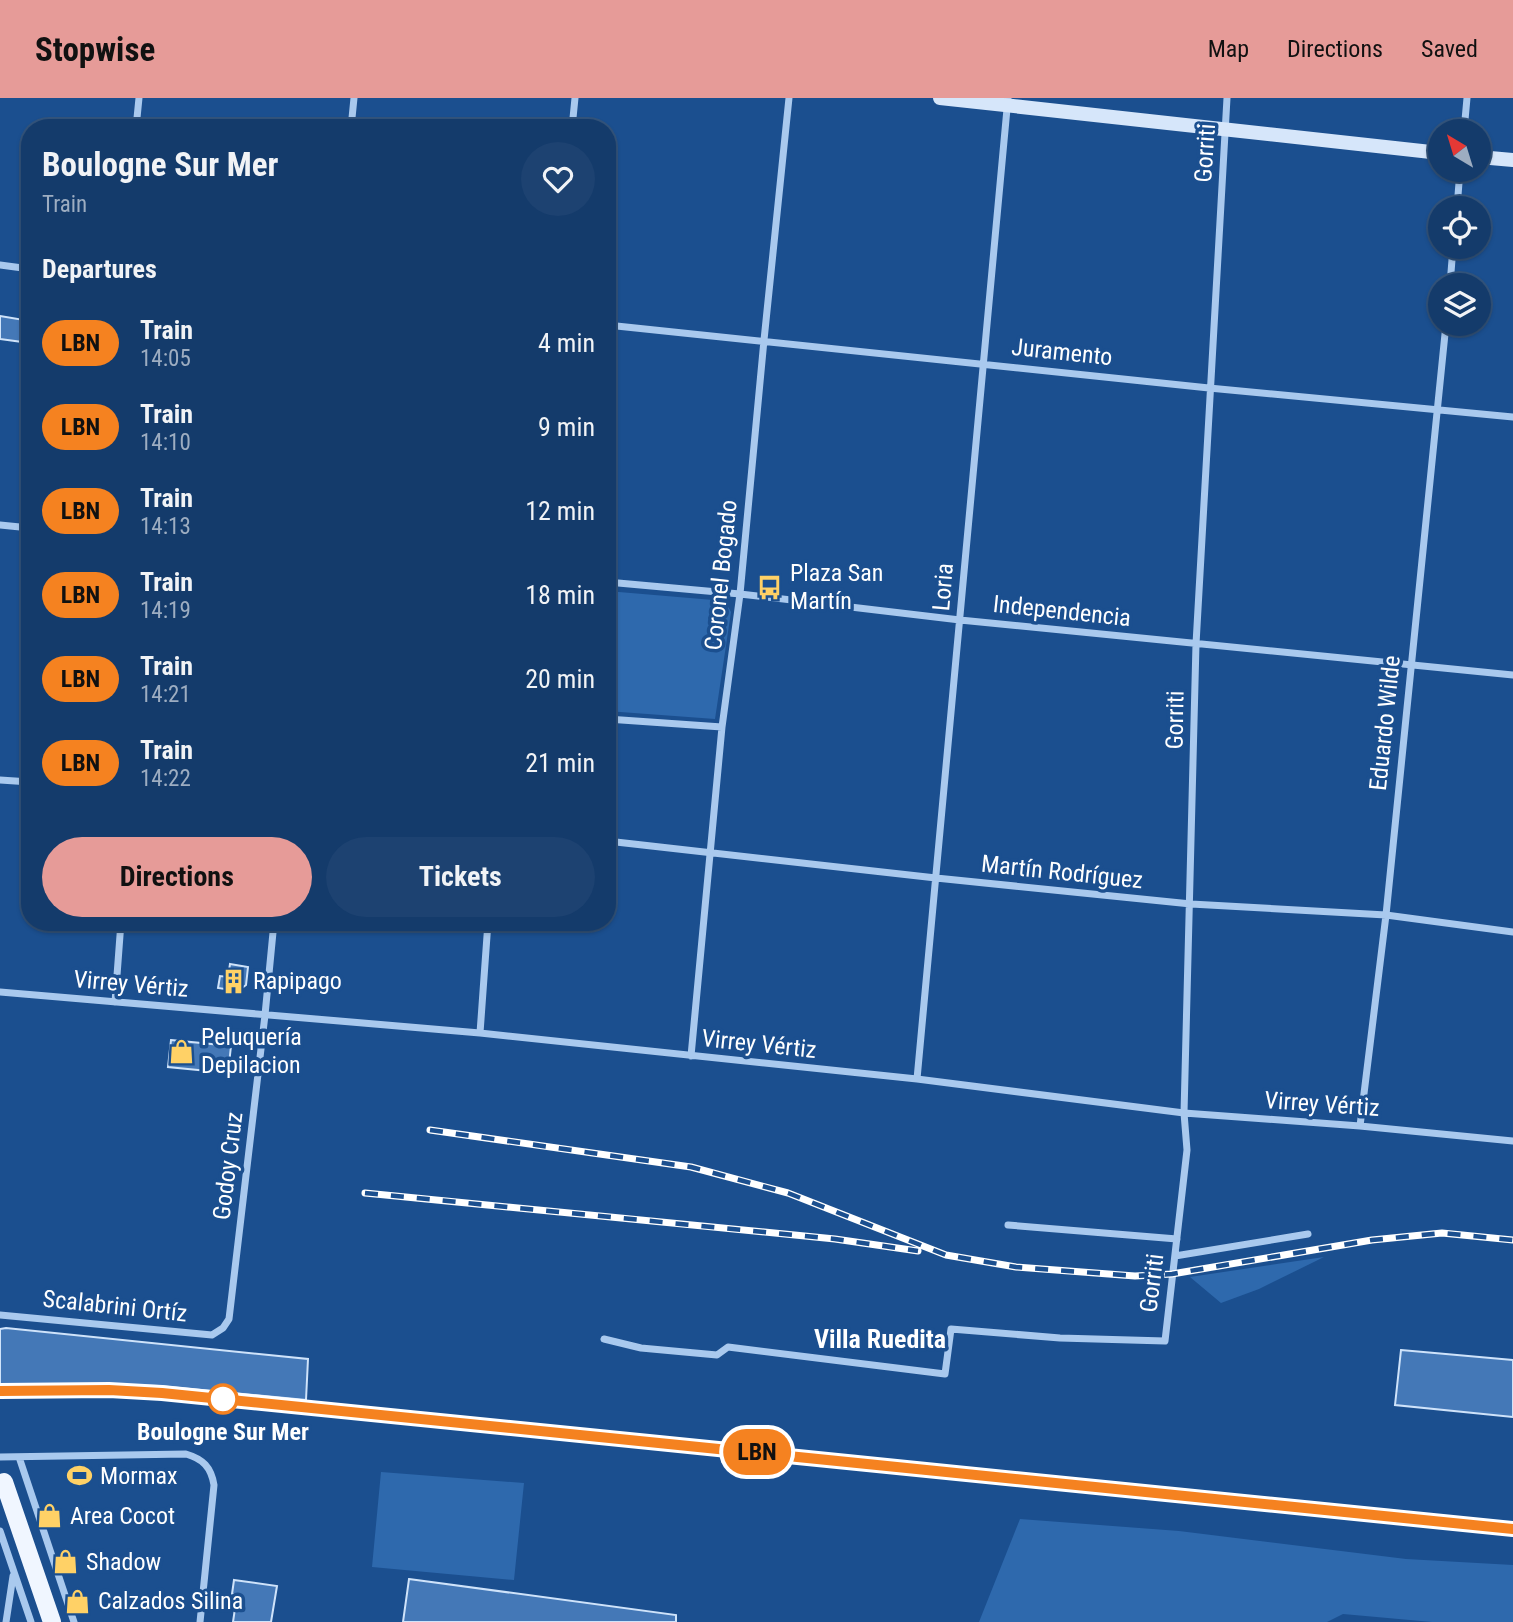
<!DOCTYPE html>
<html lang="en">
<head>
<meta charset="utf-8">
<style>
  :root { --surface:#143b6b; --page:#1d4271; --text:#f1f3f6; --muted:#9dadc1; --line:#33557e; --accent:#e69b98 }
  body { margin:0; font-family:"Roboto Condensed",sans-serif; background:var(--page); color:var(--text); height:100vh; display:flex; flex-direction:column; font-size:26px; white-space:nowrap }
  * { box-sizing:border-box; margin:0 }
  p { font-size:23px; color:var(--muted) }
  .icon { flex:none; width:38px; height:38px; fill:none; stroke:currentColor; stroke-width:2; stroke-linecap:round; stroke-linejoin:round }
  .map { position:relative; flex:1; overflow:hidden }
  .sheet { position:absolute; left:21px; top:21px; width:595px; height:812px; display:flex; flex-direction:column; background:var(--surface); border-radius:28px; box-shadow:0 2px 5px #0004,0 0 0 2px var(--line) }
  .sheet>* { flex:none }
  .badge { padding:0 14px; border-radius:23px; font-size:24px; line-height:46px }
  .needle { width:46px; rotate:322deg }
  .fabs { position:absolute; left:1428px; top:21px; display:grid; gap:14px }
  .fabs a { display:grid; place-items:center; width:63px; height:63px; border-radius:50%; background:var(--surface); box-shadow:0 2px 5px #0004,0 0 0 2px var(--line); font-size:35px }
  .map>.badge { position:absolute; translate:-50% -50%; box-shadow:0 0 0 4px #fff }
  h2 { padding:0 21px; font-size:26px; line-height:63px }
  .round { display:grid; place-items:center; flex:none; width:74px; height:74px; border-radius:37px; background:var(--page) }
  .headline { display:flex; align-items:center; justify-content:space-between; height:119px; padding:0 21px }
  h1 { font-size:33px; font-weight:700; line-height:52px }
  .primary-button { display:flex; gap:14px; margin-top:auto; padding:14px 21px }
  .primary-button a { flex:1; height:80px; border-radius:42px; background:var(--accent); color:#111; font-size:28px; font-weight:700; line-height:80px; text-align:center }
  .primary-button a+a { background:var(--page); color:var(--text) }
  ul { padding:0; list-style:none }
  li { display:flex; align-items:center; gap:21px; height:84px; padding:0 21px }
  li div { flex:1 }
  li b { display:block; font-size:26px }
  li em { font-style:normal }
  li .badge { min-width:77px; font-weight:700; text-align:center }
  header { display:flex; align-items:center; gap:42px; box-sizing:border-box; height:98px; padding:0 35px; background:var(--accent); color:#111 }
  header strong { font-size:33px }
  nav { display:flex; gap:38px; margin-inline-start:auto; font-size:24px }
  .map>svg:first-child { display:block }
  .green { fill:#2e69ad }
  .building { fill:#4478b7; stroke:#cfe3fa; stroke-width:2 }
  .lines { fill:none; stroke-linecap:round; stroke-linejoin:round }
  .street { stroke:#a9c9ee; stroke-width:7 }
  .secondary { stroke:#d6e6fa; stroke-width:14 }
  .primary { stroke:#f0f6ff; stroke-width:18 }
  .rail-casing { stroke:#fff; stroke-width:7 }
  .rail { stroke:#1b4f8f; stroke-width:4.5; stroke-dasharray:13; stroke-linecap:butt }
  .line-casing { stroke:#fff; stroke-width:16 }
  .line { stroke:#f58220; stroke-width:10 }
  .stop-dot { fill:#fff; stroke:#f58220; stroke-width:3.5 }
  .labels { text-anchor:middle; stroke-width:7; stroke-linejoin:round; paint-order:stroke }
  .street-label { font-size:24px; fill:#fff; stroke:#1b4f8f }
  .poi-label { font-size:24px; fill:#fff; stroke:#1b4f8f; text-anchor:start }
  .stop-label { font-size:24px; font-weight:bold; fill:#fff; stroke:#1b4f8f }
  .neighbourhood-label { font-size:26px; font-weight:bold; fill:#fff; stroke:#1b4f8f }
</style>
</head>
<body>
<header>
<strong>Stopwise</strong>
<nav><a>Map</a><a>Directions</a><a>Saved</a></nav>
</header>
<div class="map">
<svg width="1513" height="1524" viewBox="0 0 1513 1524">
  <rect width="100%" height="100%" fill="#1b4f8f"/>
  <path class="green" d="M607 493 725 503 731 514 715 621 607 613Z
    M1324 1159 1259 1191 1221 1205 1190 1179Z
    M381 1374 524 1385 514 1482 372 1469Z
    M1020 1421 1179 1433 1406 1461 1513 1467V1524H1432L1343 1516 1327 1524H979Z"/>
  <path class="building" d="M0 218 30 223V245L0 241Z
    M230 866 248 869 246 887 238 893 218 890 220 878 228 879Z
    M171 942 231 948 228 975 168 969Z
    M6 1230 308 1261 306 1302 159 1288 55 1286 0 1288V1231Z
    M1401 1252 1513 1262V1319L1395 1307Z
    M409 1481 676 1517V1524H403Z
    M234 1482 277 1488 271 1524H233L237 1497 232 1496Z"/>
  <g class="lines">
    <path class="street" d="M136 30 139 0
      M351 30 354 0
      M572 30 575 0
      M1464 33 1467 0
      M1457 110 1460 72
      M0 167 30 171
      M1450 187 1453 149
      M607 227 1209 290 1513 319
      M0 427 30 430
      M607 484 740 496 960 522 1513 577
      M607 621 722 629
      M0 682 30 684
      M607 743 936 780 1191 806 1386 817 1513 834
      M0 894 480 935 917 981 1184 1015 1360 1028 1513 1043
      M115 904 121 824
      M480 935 488 824
      M691 958 722 629 740 496 764 242 789 0
      M917 981 1008 0
      M1360 1028 1386 817 1446 226
      M1008 1127 1177 1141
      M1175 1158 1308 1136
      M0 1217 212 1237 223 1230 229 1221 265 917 274 824
      M604 1241 641 1250 717 1257 728 1249 945 1276 951 1231 1060 1240 1165 1243 1187 1052 1184 1015 1196 546 1227 0
      M0 1359 186 1356C203 1361 211 1369 214 1387L200 1524
      M19 1359 74 1524
      M0 1433 31 1524
      M6 1524 13 1478"/>
    <path class="secondary" d="M940 0 1440 55
      M1479 59 1513 62"/>
    <path class="primary" d="M4 1384 52 1524"/>
    <defs>
      <path id="rail" d="M430 1032 691 1069 788 1095 946 1157 1016 1169 1135 1178 1172 1176 1372 1142 1442 1135 1513 1142
        M365 1095 835 1141 918 1153
        M0 1293 109 1292 162 1295 1513 1431"/>
    </defs>
    <use href="#rail" class="rail-casing"/>
    <use href="#rail" class="rail"/>
  </g>
  <g class="lines">
    <defs>
      <path id="line" d="M0 1293 109 1292 162 1295 1513 1431"/>
    </defs>
    <use href="#line" class="line-casing"/>
    <use href="#line" class="line"/>
  </g>
  <defs>
    <symbol id="bus-bare" viewBox="-9 -9 18 18"><path d="M-5-6H5V4H4V6H2V4H-2V6H-4V4H-5ZM-3.5-4V0h7V-4ZM-3.5 1.2v1.5H-2V1.2ZM2 1.2v1.5H3.5V1.2Z" fill="#ffd166" stroke="#1b4f8f" stroke-width="2.5" paint-order="stroke"/></symbol>
    <symbol id="building-bare" viewBox="-9 -9 18 18"><path d="M-4-6H4V6H1V3H-1V6H-4ZM-2.5-4.3h1.7v1.8h-1.7ZM.8-4.3h1.7v1.8H.8ZM-2.5-1h1.7V.8h-1.7ZM.8-1h1.7V.8H.8Z" fill="#ffd166" stroke="#1b4f8f" stroke-width="2.5" paint-order="stroke"/></symbol>
    <symbol id="shop-bare" viewBox="-9 -9 18 18"><path d="M-5-2.5h2.3a2.7 3.5 0 0 1 5.4 0H5L5.5 6h-11ZM-1.5-2.5h3a1.5 2.3 0 0 0-3 0Z" fill="#ffd166" stroke="#1b4f8f" stroke-width="2.5" paint-order="stroke"/></symbol>
    <symbol id="stadium-bare" viewBox="-9 -9 18 18"><path d="M0-5a6.5 5 0 1 0 0 10a6.5 5 0 1 0 0-10ZM-3.5-1.8h7v3.6h-7Z" fill="#ffd166" stroke="#1b4f8f" stroke-width="2.5" paint-order="stroke"/></symbol>
  </defs>
  <g fill-rule="evenodd">
    <use href="#bus-bare" x="752" y="472" width="35" height="35"/>
    <use href="#building-bare" x="216" y="866" width="35" height="35"/>
    <use href="#shop-bare" x="164" y="936" width="35" height="35"/>
    <use href="#stadium-bare" x="62" y="1360" width="35" height="35"/>
    <use href="#shop-bare" x="32" y="1400" width="35" height="35"/>
    <use href="#shop-bare" x="48" y="1446" width="35" height="35"/>
    <use href="#shop-bare" x="60" y="1486" width="35" height="35"/>
  </g>
  <circle class="stop-dot" cx="223" cy="1301" r="14"/>
  <g class="labels">
    <g class="street-label">
      <text transform="translate(1205 55) rotate(-86)" y="8">Gorriti</text>
      <text transform="translate(1062 254) rotate(6)" y="8">Juramento</text>
      <text transform="translate(721 477) rotate(-84)" y="8">Coronel Bogado</text>
      <text transform="translate(943 489) rotate(-85)" y="8">Loria</text>
      <text transform="translate(1062 513) rotate(6)" y="8">Independencia</text>
      <text transform="translate(1175 622) rotate(-89)" y="8">Gorriti</text>
      <text transform="translate(1385 625) rotate(-84)" y="8">Eduardo Wilde</text>
      <text transform="translate(1062 774) rotate(6)" y="8">Martín Rodríguez</text>
      <text transform="translate(131 886) rotate(5)" y="8">Virrey Vértiz</text>
      <text transform="translate(759 946) rotate(6)" y="8">Virrey Vértiz</text>
      <text transform="translate(1322 1006) rotate(4)" y="8">Virrey Vértiz</text>
      <text transform="translate(228 1068) rotate(-83)" y="8">Godoy Cruz</text>
      <text transform="translate(1152 1185) rotate(-83)" y="8">Gorriti</text>
      <text transform="translate(115 1208) rotate(6)" y="8">Scalabrini Ortíz</text>
    </g>
    <g class="poi-label">
      <text x="790" y="483">Plaza San<tspan x="790" dy="28">Martín</tspan></text>
      <text x="253" y="891">Rapipago</text>
      <text x="201" y="947">Peluquería<tspan x="201" dy="28">Depilacion</tspan></text>
      <text x="100" y="1386">Mormax</text>
      <text x="70" y="1426">Area Cocot</text>
      <text x="86" y="1472">Shadow</text>
      <text x="98" y="1511">Calzados Silina</text>
    </g>
    <g class="stop-label">
      <text x="223" y="1342">Boulogne Sur Mer</text>
    </g>
    <g class="neighbourhood-label">
      <text x="880" y="1250">Villa Ruedita</text>
    </g>
  </g>
</svg>
<div class="fabs">
<a><svg class="needle" viewBox="-14 -14 28 28"><path d="M0-13l5 13h-10z" fill="#e53935"/><path d="M0 13l5-13h-10z" fill="#9dadc1"/></svg></a>
<a><svg class="icon" aria-label="locate" viewBox="0 0 24 24"><circle cx="12" cy="12" r="6"/><path d="M12 2v4M12 18v4M2 12h4M18 12h4"/></svg></a>
<a><svg class="icon" aria-label="layers" viewBox="0 0 24 24"><path d="M12 4l9 5-9 5-9-5zM3 14l9 5 9-5"/></svg></a>
</div>
<b class="badge" style="left:757px;top:1354px;background:#f58220;color:#111">LBN</b>
<section class="sheet">
<div class="headline"><div><h1>Boulogne Sur Mer</h1><p>Train</p></div><a class="round"><svg class="icon" aria-label="heart" viewBox="0 0 24 24"><path d="M12 20l-8-8c-3-5 5-10 8-4 3-6 11-1 8 4z"/></svg></a></div>
<h2>Departures</h2>
<ul>
<li><span class="badge" style="background:#f58220;color:#111">LBN</span><div><b>Train</b><p>14:05</p></div><em>4 min</em></li>
<li><span class="badge" style="background:#f58220;color:#111">LBN</span><div><b>Train</b><p>14:10</p></div><em>9 min</em></li>
<li><span class="badge" style="background:#f58220;color:#111">LBN</span><div><b>Train</b><p>14:13</p></div><em>12 min</em></li>
<li><span class="badge" style="background:#f58220;color:#111">LBN</span><div><b>Train</b><p>14:19</p></div><em>18 min</em></li>
<li><span class="badge" style="background:#f58220;color:#111">LBN</span><div><b>Train</b><p>14:21</p></div><em>20 min</em></li>
<li><span class="badge" style="background:#f58220;color:#111">LBN</span><div><b>Train</b><p>14:22</p></div><em>21 min</em></li>
</ul>
<div class="primary-button"><a>Directions</a><a>Tickets</a></div>
</section>
</div>
</body>
</html>
